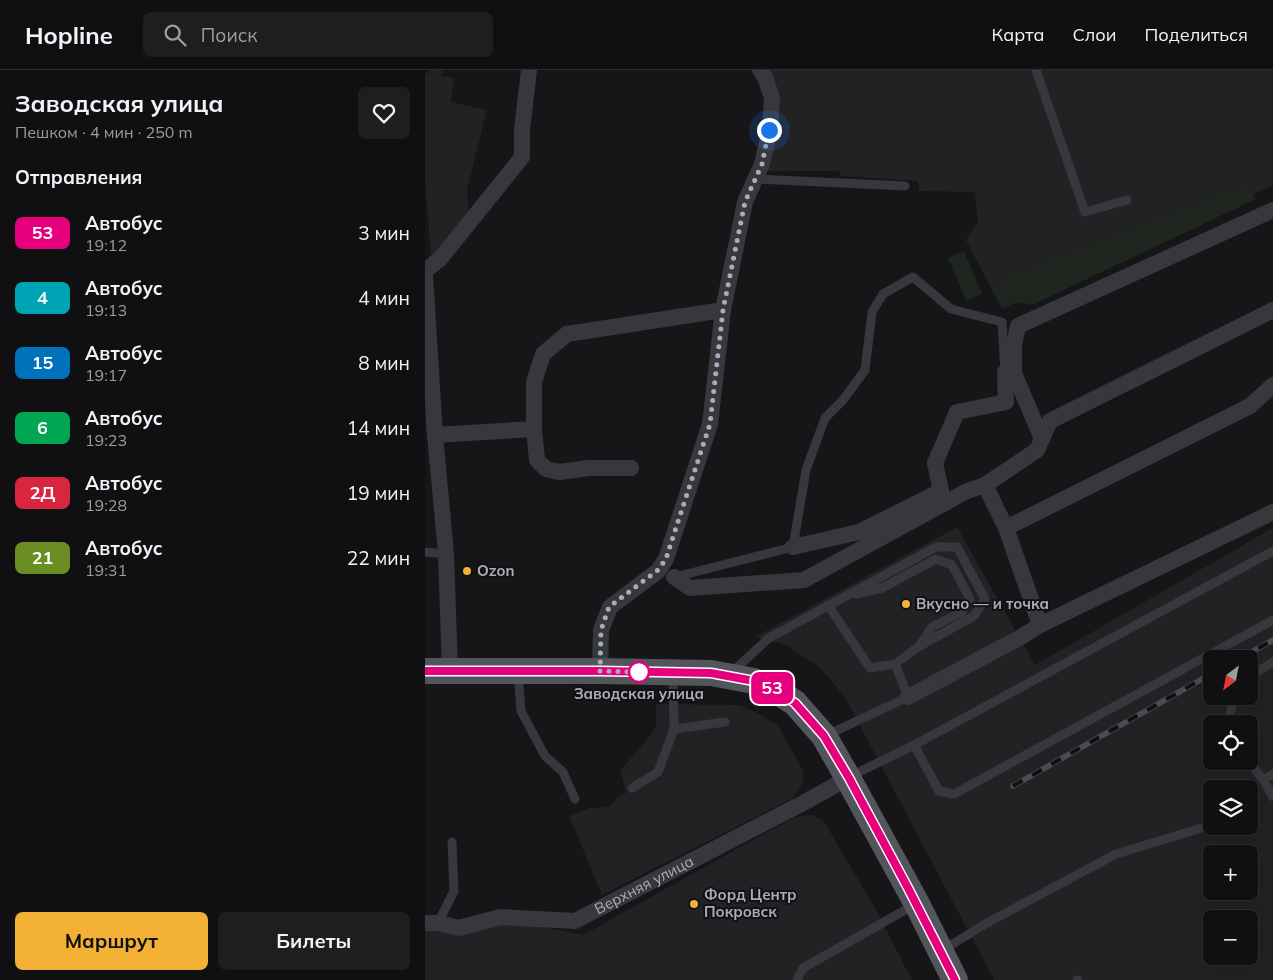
<!DOCTYPE html>
<html lang="ru">
<head>
<meta charset="utf-8">
<style>
  :root { --surface:#101012; --page:#1e1e20; --text:#f1f3f6; --muted:#9c9d9f; --line:#303032; --accent:#f2b134 }
  body { margin:0; font-family:Mulish,sans-serif; background:var(--page); color:var(--text); height:100vh; display:flex; flex-direction:column; font-size:19px; white-space:nowrap }
  * { box-sizing:border-box; margin:0 }
  p { font-size:16px; color:var(--muted) }
  .icon { flex:none; width:28px; height:28px; fill:none; stroke:currentColor; stroke-width:2; stroke-linecap:round; stroke-linejoin:round }
  .map { position:relative; flex:1; overflow:hidden }
  .sheet { display:flex; flex-direction:column; background:var(--surface); width:425px }
  .sheet>* { flex:none }
  .badge { padding:0 10px; border-radius:8px; font-size:18px; line-height:32px }
  .needle { width:32px; rotate:212deg }
  .buttons { position:absolute; left:778px; top:580px; display:grid; gap:10px }
  .buttons a { display:grid; place-items:center; width:55px; height:55px; border-radius:8px; background:var(--surface); box-shadow:0 5px 20px #0002,0 0 0 1px var(--line); font-size:25px }
  .you { position:absolute; width:25px; height:25px; margin:-12px; border:4px solid #fff; border-radius:50%; background:#1a73e8; box-shadow:0 0 0 8px #1a73e833 }
  .map>.badge { position:absolute; translate:-50% -50%; box-shadow:0 0 0 2px #fff }
  h2 { padding:0 15px; font-size:19px; line-height:45px }
  .round { display:grid; place-items:center; flex:none; width:52px; height:52px; border-radius:8px; background:var(--page) }
  .head { display:flex; align-items:center; justify-content:space-between; height:85px; padding:0 15px }
  h1 { font-size:24px; font-weight:700; line-height:38px }
  .cta { display:flex; gap:10px; margin-top:auto; padding:10px 15px }
  .cta a { flex:1; height:58px; border-radius:8px; background:var(--accent); color:#111; font-size:20px; font-weight:700; line-height:58px; text-align:center }
  .cta a+a { background:var(--page); color:var(--text) }
  ul { padding:0; list-style:none }
  li { display:flex; align-items:center; gap:15px; height:65px; padding:0 15px }
  li div { flex:1 }
  li b { display:block; font-size:19px }
  li em { font-style:normal }
  li .badge { min-width:55px; font-weight:700; text-align:center }
  header { display:flex; align-items:center; gap:30px; box-sizing:border-box; height:70px; padding:0 25px; background:var(--surface); border-bottom:1px solid var(--line) }
  header strong { font-size:24px }
  nav { display:flex; gap:28px; margin-inline-start:auto; font-size:18px }
  .search { width:350px; height:45px; background:var(--page); display:flex; align-items:center; gap:12px; box-sizing:border-box; padding:0 18px; border-radius:8px; color:var(--muted); font-size:19px }
  main { display:flex; flex:1; min-height:0 }
  .map>svg:first-child { display:block }
  .built { fill:#222225; fill-rule:evenodd }
  .green { fill:#1e261f }
  .lines { fill:none; stroke-linecap:round; stroke-linejoin:round }
  .lane { stroke:#37383d; stroke-width:9 }
  .street { stroke:#37383d; stroke-width:16 }
  .primary { stroke:#53555c; stroke-width:26 }
  .rail-casing { stroke:#4a4c52; stroke-width:5.5 }
  .rail { stroke:#111113; stroke-width:4; stroke-dasharray:11; stroke-linecap:butt }
  .line-casing { stroke:#fff; stroke-width:11 }
  .line { stroke:#e6007e; stroke-width:8 }
  .walk { stroke:#a8adb8; stroke-width:5; stroke-dasharray:0 9 }
  .poi-dot { fill:#f2b134; stroke:#111113; stroke-width:2 }
  .stop-dot { fill:#fff; stroke:#e6007e; stroke-width:2.5 }
  .labels { text-anchor:middle; stroke-width:4; stroke-linejoin:round; paint-order:stroke }
  .poi-label { font-size:15px; font-weight:bold; fill:#a8adb8; stroke:#111113; text-anchor:start }
  .stop-label { font-size:15px; font-weight:bold; fill:#a8adb8; stroke:#111113 }
  .street-label { font-size:15px; fill:#a8adb8; stroke:#111113 }
</style>
</head>
<body>
<header>
<strong>Hopline</strong>
<div class="search"><svg class="icon" aria-label="search" viewBox="0 0 24 24"><circle cx="10" cy="10" r="6"/><path d="M15 15l6 6"/></svg>Поиск</div>
<nav><a>Карта</a><a>Слои</a><a>Поделиться</a></nav>
</header>
<main>
<section class="sheet">
<div class="head"><div><h1>Заводская улица</h1><p>Пешком · 4 мин · 250 m</p></div><a class="round"><svg class="icon" aria-label="heart" viewBox="0 0 24 24"><path d="M12 20l-8-8c-3-5 5-10 8-4 3-6 11-1 8 4z"/></svg></a></div>
<h2>Отправления</h2>
<ul>
<li><span class="badge" style="background:#e6007e;color:#fff">53</span><div><b>Автобус</b><p>19:12</p></div><em>3 мин</em></li>
<li><span class="badge" style="background:#00a3b4;color:#fff">4</span><div><b>Автобус</b><p>19:13</p></div><em>4 мин</em></li>
<li><span class="badge" style="background:#0072bc;color:#fff">15</span><div><b>Автобус</b><p>19:17</p></div><em>8 мин</em></li>
<li><span class="badge" style="background:#00a651;color:#fff">6</span><div><b>Автобус</b><p>19:23</p></div><em>14 мин</em></li>
<li><span class="badge" style="background:#d7263d;color:#fff">2Д</span><div><b>Автобус</b><p>19:28</p></div><em>19 мин</em></li>
<li><span class="badge" style="background:#6b8e23;color:#fff">21</span><div><b>Автобус</b><p>19:31</p></div><em>22 мин</em></li>
</ul>
<div class="cta"><a>Маршрут</a><a>Билеты</a></div>
</section>
<div class="map">
<svg width="848" height="910" viewBox="0 0 848 910">
  <rect width="100%" height="100%" fill="#161618"/>
  <path class="built" d="M4 0H17L16 6 29 8 26 32 62 40 42 120 44 146 13 186H6L0 112V3H4Z
    M343 0H848V115L577 239 541 170 553 151 550 122 494 121 493 111 416 106 414 101H341Z
    M532 457 610 595 848 458V910H569L420 627 394 597 361 575 330 567ZM786 589H824V626H786ZM786 654H824V691H786ZM786 719H824V756H786ZM786 784H824V821H786ZM786 849H824V886H786Z
    M231 634 315 635 338 646 353 656 379 702 378 711 374 720 366 729 177 825 144 746 164 738 184 737 191 729 201 722 195 700 218 675 231 657Z
    M386 745 398 750 450 838 487 910H0V860L78 852 103 854 158 865 369 747Z"/>
  <path class="green" d="M822 115 831 129 609 234 575 232V210Z
    M539 181 557 224 541 231 523 188Z"/>
  <g class="lines">
    <path class="lane" d="M611 0 660 142 702 130
      M330 109 480 116
      M0 482 21 484
      M250 507 368 477 381 400 400 348 418 330 440 300 447 242 458 224 488 207 526 239 577 252 580 302
      M431 524 457 518 511 489 527 495 545 529 537 542 507 557 495 575
      M307 602 344 568 511 477H532L560 529 549 546 493 577 470 594 445 598 403 535
      M93 604 96 641 120 686 138 702 150 729
      M824 607 848 592
      M803 654 809 626
      M249 659 300 652
      M402 665 483 627 470 594
      M489 675 514 721 529 724 848 550
      M824 691 838 710 848 727
      M426 706 489 675 848 481
      M838 710 848 704
      M207 718 233 702 249 659 248 605
      M13 853 29 821 27 772
      M518 880 562 853 691 784 780 757
      M372 910 378 898 489 835
      M652 910H653"/>
    <g class="street">
      <path d="M0 201 15 189 97 87V60L104 0"/>
      <path d="M0 205 10 365 21 484 25 601"/>
      <path d="M10 365 109 359"/>
      <path d="M617 369 589 303V275L593 256 848 140"/>
      <path d="M206 398H164L134 402 121 399 112 390 109 359V312L118 284 142 264 298 240"/>
      <path d="M560 415 581 458"/>
      <path d="M368 477 434 462 516 421 510 393 532 342 581 332 580 302"/>
      <path d="M249 507 265 518 379 510 542 421 560 415 612 380 625 351 848 240"/>
      <path d="M615 555 581 458 825 336 848 315"/>
      <path d="M175 601 176 560 185 537 233 501 241 489 285 354 298 240 320 132 337 94 345 60 347 28 340 7 335 0"/>
      <path d="M483 627 596 567 615 555 848 442"/>
      <path id="s1" d="M0 853H13L34 858 75 847 150 851 382 731 423 708"/>
    </g>
    <path class="primary" d="M0 601H175L286 603 329 611 347 618 370 633 399 666 423 708 492 834 530 910"/>
    <defs>
      <path id="rail" d="M814 589 848 570
        M588 716 786 604"/>
    </defs>
    <use href="#rail" class="rail-casing"/>
    <use href="#rail" class="rail"/>
  </g>
  <g class="lines">
    <defs>
      <path id="line" d="M0 601H175L286 603 329 611 347 618 370 633 399 666 424 708 483 818 530 910"/>
    </defs>
    <use href="#line" class="line-casing"/>
    <use href="#line" class="line"/>
    <path class="walk" d="M214 602H217L175 601 176 560 184 537 233 500 241 489 247 470 285 354 298 240 320 132 337 94 344 60"/>
  </g>
  <g class="poi-dot">
    <circle cx="42" cy="501" r="5"/>
    <circle cx="481" cy="534" r="5"/>
    <circle cx="269" cy="834" r="5"/>
  </g>
  <circle class="stop-dot" cx="214" cy="602" r="10"/>
  <g class="labels">
    <g class="poi-label">
      <text x="52" y="506">Ozon</text>
      <text x="491" y="539">Вкусно — и точка</text>
      <text x="279" y="830">Форд Центр<tspan x="279" dy="17">Покровск</tspan></text>
    </g>
    <g class="stop-label">
      <text x="214" y="629">Заводская улица</text>
    </g>
    <g class="street-label">
      <text dy="5" stroke="none"><textPath href="#s1" startOffset="230">Верхняя улица</textPath></text>
    </g>
  </g>
</svg>
<div class="buttons">
<a><svg class="needle" viewBox="-14 -14 28 28"><path d="M0-13l5 13h-10z" fill="#e53935"/><path d="M0 13l5-13h-10z" fill="#9c9d9f"/></svg></a>
<a><svg class="icon" aria-label="locate" viewBox="0 0 24 24"><circle cx="12" cy="12" r="6"/><path d="M12 2v4M12 18v4M2 12h4M18 12h4"/></svg></a>
<a><svg class="icon" aria-label="layers" viewBox="0 0 24 24"><path d="M12 4l9 5-9 5-9-5zM3 14l9 5 9-5"/></svg></a>
<a>+</a>
<a>−</a>
</div>
<div class="you" style="left:344px;top:60px"></div>
<b class="badge" style="left:347px;top:618px;background:#e6007e;color:#fff">53</b>
</div>
</main>
</body>
</html>
